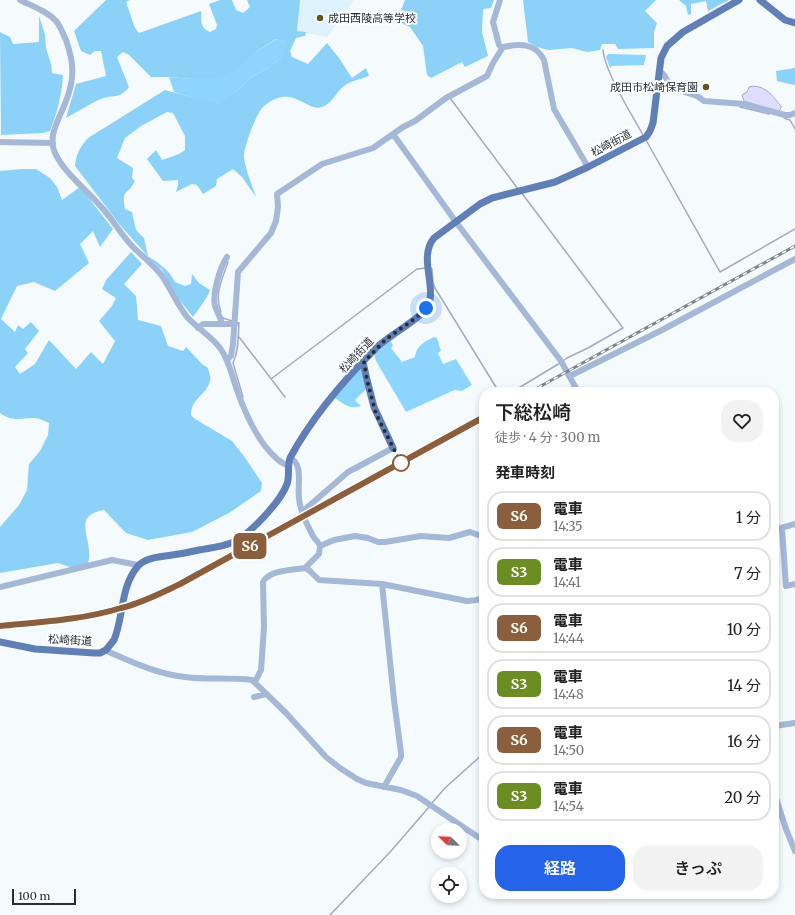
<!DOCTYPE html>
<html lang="ja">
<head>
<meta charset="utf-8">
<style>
  :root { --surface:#fff; --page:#f2f2f2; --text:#222; --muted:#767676; --line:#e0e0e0; --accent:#2563eb }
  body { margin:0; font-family:Merriweather,"Noto Sans JP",serif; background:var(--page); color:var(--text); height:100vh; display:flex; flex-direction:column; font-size:15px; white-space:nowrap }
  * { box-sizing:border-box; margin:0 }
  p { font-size:13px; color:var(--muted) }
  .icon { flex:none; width:22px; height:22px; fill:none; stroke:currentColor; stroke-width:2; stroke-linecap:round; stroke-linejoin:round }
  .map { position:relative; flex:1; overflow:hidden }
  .sheet { position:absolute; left:479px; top:387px; width:300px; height:512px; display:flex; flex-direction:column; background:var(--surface); border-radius:16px; box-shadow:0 2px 6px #0003 }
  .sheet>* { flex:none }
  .badge { padding:0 8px; border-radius:6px; font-size:14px; line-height:26px }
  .needle { width:26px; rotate:293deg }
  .fabs { position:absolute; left:431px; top:823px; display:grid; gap:8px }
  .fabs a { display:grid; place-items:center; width:36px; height:36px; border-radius:50%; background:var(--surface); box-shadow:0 2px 6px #0003; font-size:20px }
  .scale { position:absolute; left:12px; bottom:10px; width:64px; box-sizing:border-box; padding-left:4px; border:2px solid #262f35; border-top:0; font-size:11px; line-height:14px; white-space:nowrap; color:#262f35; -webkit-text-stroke:3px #fff; paint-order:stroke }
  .you { position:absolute; width:20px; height:20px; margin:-10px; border:3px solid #fff; border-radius:50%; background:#1a73e8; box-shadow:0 0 0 6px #1a73e833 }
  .map>.badge { position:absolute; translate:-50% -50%; box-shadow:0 0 0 2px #fff }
  h2 { padding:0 16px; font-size:15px; line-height:36px }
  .round { display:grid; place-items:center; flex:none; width:42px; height:42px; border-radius:16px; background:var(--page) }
  .summary { display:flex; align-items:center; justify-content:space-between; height:68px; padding:0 16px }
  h1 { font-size:19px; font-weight:600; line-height:30px }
  .button { display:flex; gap:8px; margin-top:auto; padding:8px 16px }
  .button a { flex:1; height:46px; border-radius:16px; background:var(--accent); color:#fff; font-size:16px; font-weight:600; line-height:46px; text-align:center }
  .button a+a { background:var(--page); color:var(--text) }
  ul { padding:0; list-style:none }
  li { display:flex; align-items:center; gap:12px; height:50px; margin:0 8px 6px; padding:0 8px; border:2px solid var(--line); border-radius:16px }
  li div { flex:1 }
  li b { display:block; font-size:15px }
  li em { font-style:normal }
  li .badge { min-width:44px; font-weight:700; text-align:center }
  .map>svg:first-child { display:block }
  .built { fill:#def2fd }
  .green { fill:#8dd5fd }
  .forest { fill:#8cd1f7 }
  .water { fill:#dfddfd; stroke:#a8a9c1 }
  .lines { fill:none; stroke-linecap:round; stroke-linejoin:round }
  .stream { stroke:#a8a9c1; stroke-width:1.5 }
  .minor { stroke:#a5b8d7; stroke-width:6 }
  .major { stroke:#5f7fb6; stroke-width:7 }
  .rail-casing { stroke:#7f868b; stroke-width:3 }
  .rail { stroke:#fff; stroke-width:1.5; stroke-dasharray:4.5; stroke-linecap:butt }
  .line-casing { stroke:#fff; stroke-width:9 }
  .line { stroke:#8b5e3c; stroke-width:6 }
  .walk { stroke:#262f35; stroke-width:4; stroke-dasharray:0 7.2 }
  .poi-dot { fill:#625522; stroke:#fff; stroke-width:1.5 }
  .stop-dot { fill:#fff; stroke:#8b5e3c; stroke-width:2 }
  .labels { text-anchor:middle; stroke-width:4; stroke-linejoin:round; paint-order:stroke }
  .poi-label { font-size:11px; fill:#262f35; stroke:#fff; text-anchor:start }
  .street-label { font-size:11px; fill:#262f35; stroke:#fff }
</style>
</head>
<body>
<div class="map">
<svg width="795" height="915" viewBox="0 0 795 915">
  <rect width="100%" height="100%" fill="#f5fafd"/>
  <path class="built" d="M300 0H354L327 37 297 31Z"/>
  <path class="green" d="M277 39 284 41 287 48 282 57 267 69 251 77 237 91 217 105 174 92 169 77 192 79 257 51Z
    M608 54 646 55 644 65 612 66 610 68 606 57Z
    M434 337 437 338 441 351 438 353 443 364 456 359 472 385 462 391 455 390 450 392 406 412 376 361 374 352 390 340 393 345 391 348 402 362 415 357C416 345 425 342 434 337Z
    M360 369 363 370 366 389 355 400 361 406C350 410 344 404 335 398Z"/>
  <path class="forest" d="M106 0H130L126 2 135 28 139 33 201 11C202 21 199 27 210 32L216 29 217 25 209 4 220 0H232L236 10 243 13 250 7 247 0H300L297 31 306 32 305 36 296 38 290 51 292 57 308 64 327 43 339 58 352 78 366 68 369 76C361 79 350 81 344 86 335 93 333 103 322 107 311 111 300 97 288 97 279 96 270 101 263 107 256 114 243 149 244 158 246 171 252 185 256 197L242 177 233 169 217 179 216 186 203 194 197 185 192 184 176 192 178 185V180L163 181 147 159 156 150 162 160 179 154 185 150V136L173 113 167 112 141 126 125 138 117 158 133 168 132 178 135 181C128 196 121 188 125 209L132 212 136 230 144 238 148 256C159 263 169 270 175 282L185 286 191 284 192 274 199 283 210 290C208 297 198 310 193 317L178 298 162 270 153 262 120 225 75 166C76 154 80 147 88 138L165 90 217 104 237 91 251 77 267 69 282 57 286 48 284 41 276 39 257 51 234 71 217 77 192 79 169 77H151L129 55 123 52 117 57 129 87C119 100 113 94 101 99 89 104 77 112 66 118L76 84 106 76 101 51H95L90 55 81 51 74 31Z
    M405 0H494L491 8 483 9 482 32 488 56 465 67 462 62 431 78 427 75 423 46 410 27 397 21Z
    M523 0H656L645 11 657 23 654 32V48L618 49 615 44H602L600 50 587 52 572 48 548 50 537 47 528 42Z
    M679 0H729L708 11 706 1 691 4V14L688 15 686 6Z
    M39 16 45 35 46 48 51 64 52 73 63 75C62 95 57 113 50 131L43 133 1 135 0 32 10 37 13 44 39 42Z
    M795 68V85L777 81 776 71Z
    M22 169H36L50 178 57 187 62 200 80 187 113 229 100 247 93 231 80 244 89 263 55 291 34 282 17 286 1 319 15 332 18 325 23 329 31 322 39 331 25 349 28 353 15 367 20 374 35 364 49 340 76 369 91 352 103 364 115 341 99 321 112 306 116 298 102 289 106 280 131 252 142 264 124 284 136 296 138 320 161 326 168 346 183 351 186 347 202 364 208 368C209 372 211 377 210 381 206 396 191 398 191 415L195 419 232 441 246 459 262 483 261 491 229 513 192 532 148 540 126 533 104 510C68 516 97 542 87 566L76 569 58 563 0 573V527L19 505 27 490 29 464 40 451 48 435 49 423C46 422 43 420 40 419 24 415 16 425 0 413V171Z"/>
  <path class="water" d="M753 86C768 87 772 96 781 106V108L778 112 744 101 742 95 747 92 749 87Z"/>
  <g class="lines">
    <path class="stream" d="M603 50C605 72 632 115 643 135
      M450 98 518 189
      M740 107 769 114
      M784 118 790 120 795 129
      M646 140 720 272 795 229
      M521 192 623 328 588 348 567 358 563 361
      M430 268 432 269 433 283 435 288 499 392
      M221 312C214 294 222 280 228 262
      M223 318 232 321
      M236 322 239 323C238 336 239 351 233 363L243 397
      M238 337H239L285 397
      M271 379 417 269 426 268
      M512 392 560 363
      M431 804 446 787 484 753
      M330 915 391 851 429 807"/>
    <path class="minor" d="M20 0C32 6 47 11 56 21 61 27 63 34 66 40 74 63 75 78 66 101 60 118 47 135 55 153 64 173 90 193 104 210 114 222 122 235 132 246 142 256 154 265 162 276 171 289 177 304 187 317 197 328 211 336 220 348 229 360 232 376 237 390 245 413 255 436 271 453 276 458 281 464 288 465
      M500 0 493 22 499 45 502 48
      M660 71 664 75 672 88 697 96 704 101 744 104 785 115H790L795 113
      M393 134 456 222 561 361 578 392
      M0 142 53 143
      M222 324C221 318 217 312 215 306 212 294 220 267 227 257
      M198 328 203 324H235
      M227 360 231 356 233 344 238 272 271 233 276 221 278 207 277 194 322 164 373 148 403 127 415 121 446 98 487 76 493 63 503 47C519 44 535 42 544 60L554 109 588 167
      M570 376 662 330 795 259
      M302 512 348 472 393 448
      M782 528 786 586 795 584
      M774 530 795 524
      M320 546 334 540 355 536 368 538 378 542H385L421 536 449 538 470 532 484 537
      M305 568 309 570 319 580 382 584 467 601 477 600 484 596
      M382 584 394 700 401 753V757L384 787
      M0 587 112 560 138 565
      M106 650 109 652C134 663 158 674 185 677 207 680 230 677 252 680L286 713 326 757 340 768 357 779 366 783 401 790 417 796 484 841
      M255 682 261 670 264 627 263 582C269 570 293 570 305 568L319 554 320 546C319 542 315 540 313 536 307 525 300 511 299 498 297 486 304 464 290 458
      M254 697 266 694
      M774 726 795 723
      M774 792 786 829 795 851"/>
    <path class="major" d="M760 0 785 20 795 23
      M363 362 367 380 374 407 393 448
      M0 642 35 649 94 653H100L106 650 114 640C124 616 120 587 138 566 146 557 161 557 172 555 181 554 190 552 199 550 209 548 221 547 231 543 248 537 281 501 287 484 290 476 287 467 290 458 311 419 345 379 376 348 388 336 422 318 428 306 437 287 418 257 434 238L480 204 492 198 555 182 588 167 646 137 650 131 653 123 661 58 667 46 683 32 739 0"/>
    <defs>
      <path id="rail" d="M530 392 795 246
        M0 626C40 621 82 619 121 608 142 603 161 593 180 584L484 417"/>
    </defs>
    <use href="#rail" class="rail-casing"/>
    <use href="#rail" class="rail"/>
  </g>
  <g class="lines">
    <defs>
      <path id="line" d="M0 626C40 622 82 620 121 608 142 603 161 593 180 584L484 417"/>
    </defs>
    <use href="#line" class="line-casing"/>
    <use href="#line" class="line"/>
    <path class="walk" d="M401 463 376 414 367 380 364 362 385 340 417 317 426 308"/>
  </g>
  <g class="poi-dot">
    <circle cx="320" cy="18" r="4"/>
    <circle cx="706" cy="87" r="4"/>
  </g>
  <circle class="stop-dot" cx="401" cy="463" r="8"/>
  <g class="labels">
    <g class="poi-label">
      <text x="328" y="22">成田西陵高等学校</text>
      <text x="698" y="91" text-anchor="end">成田市松崎保育園</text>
    </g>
    <g class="street-label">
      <text transform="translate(611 143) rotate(-28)" y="4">松崎街道</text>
      <text transform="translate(356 355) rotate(-47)" y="4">松崎街道</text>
      <text transform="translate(70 640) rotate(3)" y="4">松崎街道</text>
    </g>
  </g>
</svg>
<div class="fabs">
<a><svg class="needle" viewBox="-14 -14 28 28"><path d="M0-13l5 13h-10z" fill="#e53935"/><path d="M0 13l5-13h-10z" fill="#767676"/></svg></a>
<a><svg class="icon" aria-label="locate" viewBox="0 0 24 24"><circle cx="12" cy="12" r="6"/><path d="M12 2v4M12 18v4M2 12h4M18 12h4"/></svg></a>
</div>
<div class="scale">100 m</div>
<div class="you" style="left:426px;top:308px"></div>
<b class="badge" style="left:250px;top:546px;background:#8b5e3c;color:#fff">S6</b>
<section class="sheet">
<div class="summary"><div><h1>下総松崎</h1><p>徒歩 · 4 分 · 300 m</p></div><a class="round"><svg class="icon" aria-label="heart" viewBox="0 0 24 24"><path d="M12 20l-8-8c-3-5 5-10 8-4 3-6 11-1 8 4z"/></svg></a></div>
<h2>発車時刻</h2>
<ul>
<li><span class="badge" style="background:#8b5e3c;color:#fff">S6</span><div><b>電車</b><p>14:35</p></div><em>1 分</em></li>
<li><span class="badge" style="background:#6b8e23;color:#fff">S3</span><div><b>電車</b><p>14:41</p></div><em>7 分</em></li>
<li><span class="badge" style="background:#8b5e3c;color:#fff">S6</span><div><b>電車</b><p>14:44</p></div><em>10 分</em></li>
<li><span class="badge" style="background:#6b8e23;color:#fff">S3</span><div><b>電車</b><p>14:48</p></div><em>14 分</em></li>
<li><span class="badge" style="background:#8b5e3c;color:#fff">S6</span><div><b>電車</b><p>14:50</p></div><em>16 分</em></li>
<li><span class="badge" style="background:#6b8e23;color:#fff">S3</span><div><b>電車</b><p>14:54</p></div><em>20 分</em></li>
</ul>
<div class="button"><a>経路</a><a>きっぷ</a></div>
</section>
</div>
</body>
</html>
